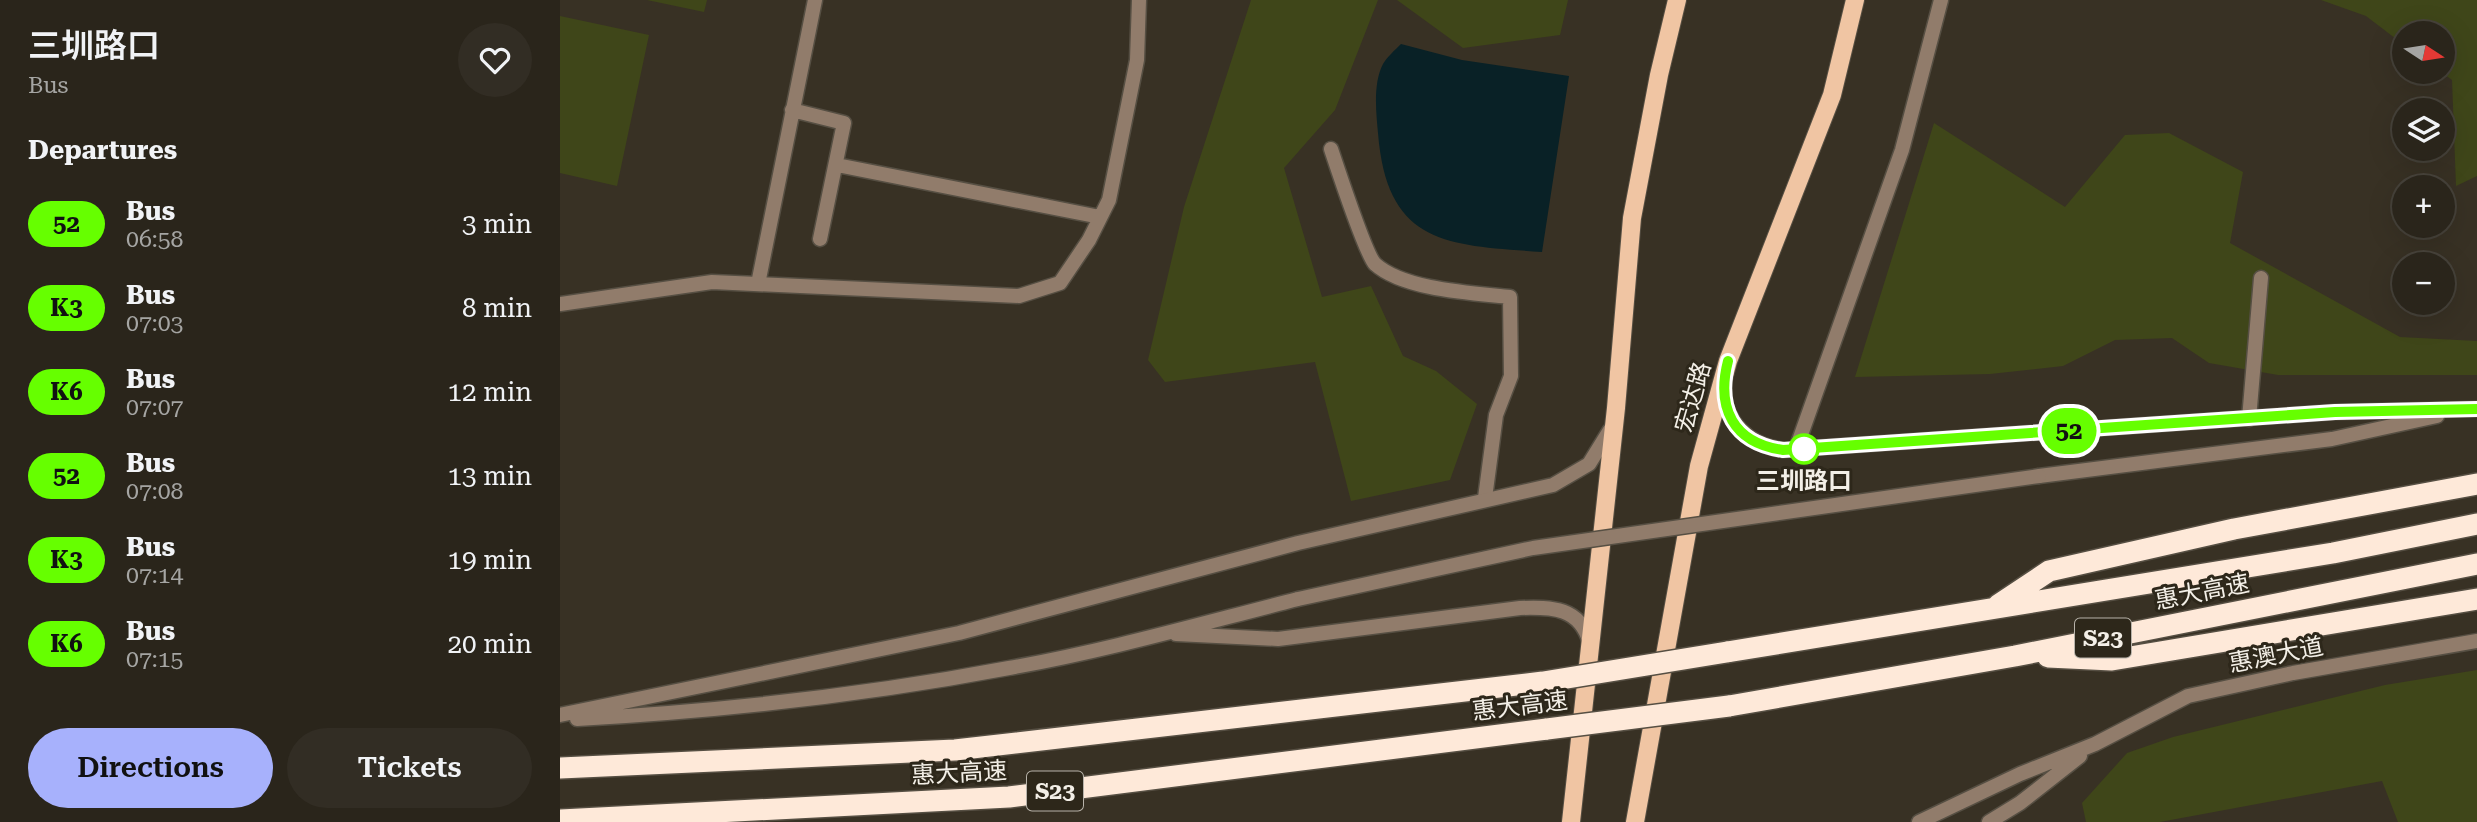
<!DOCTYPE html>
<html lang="en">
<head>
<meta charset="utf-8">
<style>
  :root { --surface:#2a251b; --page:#322d24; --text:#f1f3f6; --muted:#a5a5a3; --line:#46423a; --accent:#a7b1fc }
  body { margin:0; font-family:"Roboto Serif","Noto Sans SC",serif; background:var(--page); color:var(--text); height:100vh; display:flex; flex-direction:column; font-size:26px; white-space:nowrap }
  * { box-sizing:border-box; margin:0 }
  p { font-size:23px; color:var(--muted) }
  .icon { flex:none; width:38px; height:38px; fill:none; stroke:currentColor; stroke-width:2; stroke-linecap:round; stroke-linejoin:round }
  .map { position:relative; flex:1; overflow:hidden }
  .side { display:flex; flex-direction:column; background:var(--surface); width:560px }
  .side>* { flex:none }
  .badge { padding:0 14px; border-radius:23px; font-size:24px; line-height:46px }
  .needle { width:46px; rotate:102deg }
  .controls { position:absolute; left:1832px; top:21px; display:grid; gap:14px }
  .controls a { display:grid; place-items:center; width:63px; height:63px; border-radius:50%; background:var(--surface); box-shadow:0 7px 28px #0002,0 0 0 2px var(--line); font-size:35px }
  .map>.badge { position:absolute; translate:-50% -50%; box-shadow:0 0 0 4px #fff }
  h2 { padding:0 28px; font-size:26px; line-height:63px }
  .round { display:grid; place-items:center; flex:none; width:74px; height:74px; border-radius:37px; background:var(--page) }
  .headline { display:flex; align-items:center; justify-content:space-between; height:119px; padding:0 28px }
  h1 { font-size:33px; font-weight:600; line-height:52px }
  .button { display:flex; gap:14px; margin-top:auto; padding:14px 28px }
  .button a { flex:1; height:80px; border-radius:42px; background:var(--accent); color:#111; font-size:28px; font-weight:600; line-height:80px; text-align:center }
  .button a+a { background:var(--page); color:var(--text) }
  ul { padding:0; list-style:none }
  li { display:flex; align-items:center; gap:21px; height:84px; padding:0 28px }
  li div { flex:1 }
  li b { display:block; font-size:26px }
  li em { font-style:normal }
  li .badge { min-width:77px; font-weight:700; text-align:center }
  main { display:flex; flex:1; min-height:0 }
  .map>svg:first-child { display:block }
  .green { fill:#3f4619 }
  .water { fill:#092126 }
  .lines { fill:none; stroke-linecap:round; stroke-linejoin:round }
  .minor-casing { stroke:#564f43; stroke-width:17 }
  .tertiary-casing { stroke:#564f43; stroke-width:17 }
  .primary-casing { stroke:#564f43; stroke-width:20 }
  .motorway-casing { stroke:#564f43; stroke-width:24 }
  .minor { stroke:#917c6b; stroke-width:14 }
  .tertiary { stroke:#917c6b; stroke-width:14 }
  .primary { stroke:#f0c5a3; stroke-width:18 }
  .motorway { stroke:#fee9d9; stroke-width:21 }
  .tertiary-bridge-casing { stroke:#564f43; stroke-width:17; stroke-linecap:butt }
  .motorway-bridge-casing { stroke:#564f43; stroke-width:24; stroke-linecap:butt }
  .tertiary-bridge { stroke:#917c6b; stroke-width:14 }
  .motorway-bridge { stroke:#fee9d9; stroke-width:21 }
  .line-casing { stroke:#fff; stroke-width:16 }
  .line { stroke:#6f0; stroke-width:10 }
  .stop-dot { fill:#fff; stroke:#6f0; stroke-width:3.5 }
  .labels { text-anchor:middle; stroke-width:6; stroke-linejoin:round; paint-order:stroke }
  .shield { fill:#2d271a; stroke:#b8b3aa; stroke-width:2 }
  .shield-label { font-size:23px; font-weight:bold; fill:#f3efe7 }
  .street-label { font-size:24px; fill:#f3efe7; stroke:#2d271a }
  .stop-label { font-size:24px; font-weight:bold; fill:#f3efe7; stroke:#2d271a }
</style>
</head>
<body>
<main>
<section class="side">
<div class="headline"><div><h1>三圳路口</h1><p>Bus</p></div><a class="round"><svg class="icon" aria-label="heart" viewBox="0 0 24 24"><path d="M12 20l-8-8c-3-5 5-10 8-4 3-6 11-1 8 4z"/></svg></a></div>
<h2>Departures</h2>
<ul>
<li><span class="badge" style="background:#6f0;color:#111">52</span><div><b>Bus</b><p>06:58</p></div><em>3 min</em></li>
<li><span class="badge" style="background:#6f0;color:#111">K3</span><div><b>Bus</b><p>07:03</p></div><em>8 min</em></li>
<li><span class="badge" style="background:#6f0;color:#111">K6</span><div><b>Bus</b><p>07:07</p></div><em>12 min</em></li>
<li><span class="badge" style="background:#6f0;color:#111">52</span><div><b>Bus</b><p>07:08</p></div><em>13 min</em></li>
<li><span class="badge" style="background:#6f0;color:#111">K3</span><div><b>Bus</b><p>07:14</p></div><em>19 min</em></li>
<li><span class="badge" style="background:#6f0;color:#111">K6</span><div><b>Bus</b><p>07:15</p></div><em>20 min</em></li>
</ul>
<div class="button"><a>Directions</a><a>Tickets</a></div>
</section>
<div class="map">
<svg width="1917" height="822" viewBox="0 0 1917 822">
  <rect width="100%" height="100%" fill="#383124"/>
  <path class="green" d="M87 0H147L144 12Z
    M691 0H818L775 110 724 168 762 297 811 286 843 356 876 371 917 404 890 480 791 501 755 362 605 382 588 360 624 207Z
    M837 0H1008L1000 35 903 48Z
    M1761 0H1917V176L1896 186 1892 80 1881 72 1883 33H1844V45L1806 16Z
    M0 16 89 35 57 186 0 173Z
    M1374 123 1505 207 1565 135 1609 133 1683 172 1670 243 1840 337 1917 341V375H1718L1649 363 1612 338 1555 340 1503 366 1430 374 1295 377Z
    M1917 670V822H1838L1822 781 1600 822H1526L1522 803 1567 753 1613 737 1825 685Z"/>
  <path class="water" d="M841 44 902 60 1009 76 982 252C888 245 827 246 818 133 816 112 813 83 823 64 827 57 835 50 841 44Z"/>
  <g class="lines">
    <defs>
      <path id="minor" d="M232 110 284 123 260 239
        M771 149C777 167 806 255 815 264 844 290 912 293 950 297L951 376 936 415 925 498
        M277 165 540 217
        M198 284 255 0
        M0 304 152 282 459 296 500 283 529 240 549 200 577 60 579 0
        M1689 419 1701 278
        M1236 449 1342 150 1381 0"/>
      <path id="tertiary" d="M1163 386C1163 422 1189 445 1223 450L1775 412 1917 409
        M1479 476 1772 439 1877 416
        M616 634 718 639 960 608C992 607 1020 607 1030 643
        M0 715 399 633 738 543 993 485 1029 464 1050 430
        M17 719C162 711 306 695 449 668 546 651 643 623 738 599
        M1359 822 1460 774 1535 744 1628 696 1733 673 1917 641
        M1429 822 1460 803 1520 756"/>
      <path id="primary" d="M1011 822 1056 408 1072 218 1099 75 1117 0
        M1075 822 1139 466 1168 361 1272 95 1295 0"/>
      <path id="motorway" d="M1438 605 1489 571 1674 529 1917 484
        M1167 652 1773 553 1917 524
        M1488 657 1552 660 1917 599
        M1169 706 1455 656 1917 564
        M0 768 395 750 983 682
        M0 820 449 797 987 729"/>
    </defs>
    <use href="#minor" class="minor-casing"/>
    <use href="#tertiary" class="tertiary-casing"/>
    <use href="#primary" class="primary-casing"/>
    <use href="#motorway" class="motorway-casing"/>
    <use href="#minor" class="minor"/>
    <use href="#tertiary" class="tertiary"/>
    <use href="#primary" class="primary"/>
    <use href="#motorway" class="motorway"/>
    <defs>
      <path id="tertiary-bridge" d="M738 599 973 548 1479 476"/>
      <path id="motorway-bridge" d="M983 682 1167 652
        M987 729 1169 706"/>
    </defs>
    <use href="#tertiary-bridge" class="tertiary-bridge-casing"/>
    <use href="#motorway-bridge" class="motorway-bridge-casing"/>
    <use href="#tertiary-bridge" class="tertiary-bridge"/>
    <use href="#motorway-bridge" class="motorway-bridge"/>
  </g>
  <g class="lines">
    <defs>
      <path id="line" d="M1168 361C1156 408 1173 443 1223 450L1775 412 1917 409"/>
    </defs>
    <use href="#line" class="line-casing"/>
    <use href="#line" class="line"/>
  </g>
  <circle class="stop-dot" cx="1244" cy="449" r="14"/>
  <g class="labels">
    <g class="shield">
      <rect x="1515" y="618.5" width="56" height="39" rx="5"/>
      <rect x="467" y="771.5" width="56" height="39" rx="5"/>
    </g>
    <g class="shield-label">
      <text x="1543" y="646">S23</text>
      <text x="495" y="799">S23</text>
    </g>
    <g class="street-label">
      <text transform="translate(1133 397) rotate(-74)" y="8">宏达路</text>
      <text transform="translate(1642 592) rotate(-11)" y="8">惠大高速</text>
      <text transform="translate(1716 655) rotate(-11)" y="8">惠澳大道</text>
      <text transform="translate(960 706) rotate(-7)" y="8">惠大高速</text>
      <text transform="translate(399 773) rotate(-3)" y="8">惠大高速</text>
    </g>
    <g class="stop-label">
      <text x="1244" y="489">三圳路口</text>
    </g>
  </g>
</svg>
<div class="controls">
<a><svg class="needle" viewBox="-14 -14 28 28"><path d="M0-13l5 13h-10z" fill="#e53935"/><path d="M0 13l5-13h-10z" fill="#a5a5a3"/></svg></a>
<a><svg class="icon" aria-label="layers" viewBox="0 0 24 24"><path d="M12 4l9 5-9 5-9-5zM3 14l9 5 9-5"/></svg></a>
<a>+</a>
<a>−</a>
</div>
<b class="badge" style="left:1509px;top:431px;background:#6f0;color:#111">52</b>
</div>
</main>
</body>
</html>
